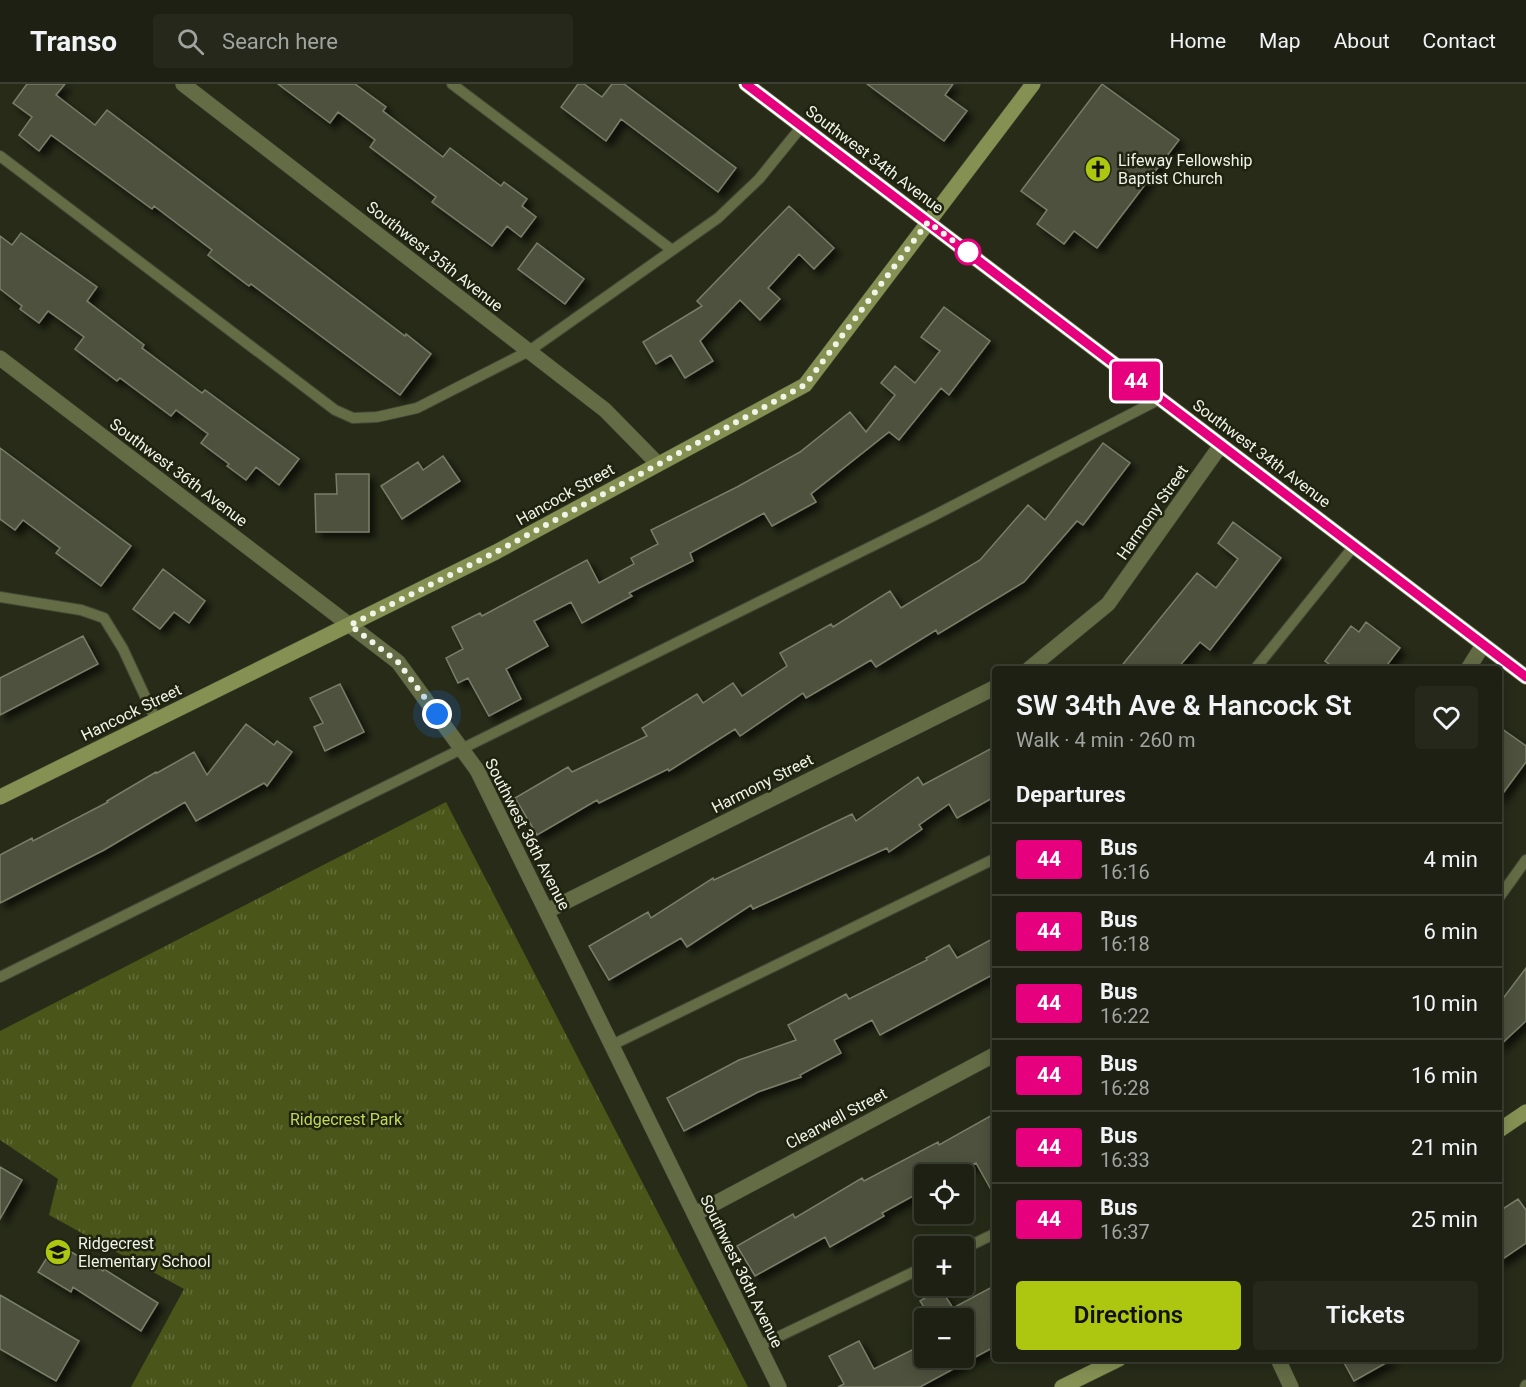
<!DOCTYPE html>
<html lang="en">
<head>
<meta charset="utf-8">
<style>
  :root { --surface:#1d2012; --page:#25281b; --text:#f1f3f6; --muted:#a0a39f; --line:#3b3e32; --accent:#adc60f }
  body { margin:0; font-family:Roboto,sans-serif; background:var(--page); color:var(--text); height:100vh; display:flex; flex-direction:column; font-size:22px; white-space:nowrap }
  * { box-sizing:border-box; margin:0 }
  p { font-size:20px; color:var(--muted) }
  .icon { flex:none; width:33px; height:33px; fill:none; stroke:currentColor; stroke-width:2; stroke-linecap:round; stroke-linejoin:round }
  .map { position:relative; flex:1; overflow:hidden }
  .panel { position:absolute; left:992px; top:582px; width:510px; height:696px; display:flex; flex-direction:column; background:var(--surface); border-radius:6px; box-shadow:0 3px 15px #0003,0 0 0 2px var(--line) }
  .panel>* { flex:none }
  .badge { padding:0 12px; border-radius:4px; font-size:21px; line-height:39px }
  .fabs { position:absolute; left:914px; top:1080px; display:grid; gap:12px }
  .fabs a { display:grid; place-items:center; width:60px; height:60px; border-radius:6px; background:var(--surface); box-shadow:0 3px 15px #0003,0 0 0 2px var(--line); font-size:30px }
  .you { position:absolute; width:30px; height:30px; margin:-15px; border:4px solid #fff; border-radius:50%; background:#1a73e8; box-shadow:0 0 0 9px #1a73e833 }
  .map>.badge { position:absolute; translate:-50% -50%; box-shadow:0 0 0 3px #fff }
  h2 { padding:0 24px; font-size:22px; line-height:54px }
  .round { display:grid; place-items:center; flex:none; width:63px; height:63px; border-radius:6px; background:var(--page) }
  .summary { display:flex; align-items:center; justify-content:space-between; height:102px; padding:0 24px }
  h1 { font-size:28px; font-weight:600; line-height:45px }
  .cta { display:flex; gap:12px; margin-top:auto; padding:12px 24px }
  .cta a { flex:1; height:69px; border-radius:6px; background:var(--accent); color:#111; font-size:24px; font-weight:600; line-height:69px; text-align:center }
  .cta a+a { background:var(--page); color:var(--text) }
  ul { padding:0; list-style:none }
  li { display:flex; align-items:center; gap:18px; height:72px; padding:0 24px; border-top:2px solid var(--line) }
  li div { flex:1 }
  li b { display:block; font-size:22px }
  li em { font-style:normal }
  li .badge { min-width:66px; font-weight:700; text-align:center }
  header { display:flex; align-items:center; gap:36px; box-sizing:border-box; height:84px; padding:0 30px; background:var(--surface); border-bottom:2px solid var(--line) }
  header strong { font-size:28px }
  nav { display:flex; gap:33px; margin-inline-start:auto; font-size:21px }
  .search { width:420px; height:54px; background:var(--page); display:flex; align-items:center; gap:15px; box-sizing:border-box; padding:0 21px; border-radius:6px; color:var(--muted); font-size:22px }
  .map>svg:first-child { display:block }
  .grass { fill:url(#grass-tufts) }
  .building { fill:#4d513d; stroke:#797e68; stroke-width:1.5; filter:url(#shadow) }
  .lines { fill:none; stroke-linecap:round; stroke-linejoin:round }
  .lane-casing { stroke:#434735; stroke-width:12 }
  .street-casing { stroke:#434735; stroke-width:16 }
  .secondary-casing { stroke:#434735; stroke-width:16 }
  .lane { stroke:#636c45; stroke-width:10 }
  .street { stroke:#636c45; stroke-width:15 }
  .secondary { stroke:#849153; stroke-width:15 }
  .line-casing { stroke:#fff; stroke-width:14 }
  .line { stroke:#e6007e; stroke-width:9 }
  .walk { stroke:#f0f4e7; stroke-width:6; stroke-dasharray:0 10.8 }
  .stop-dot { fill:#fff; stroke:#e6007e; stroke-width:3 }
  .labels { text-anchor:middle; stroke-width:5; stroke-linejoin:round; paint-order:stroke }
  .street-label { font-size:16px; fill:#f0f4e7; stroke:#1e220f }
  .poi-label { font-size:16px; fill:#f0f4e7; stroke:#1e220f; text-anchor:start }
  .park-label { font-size:16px; fill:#c1d955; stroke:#1e220f }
</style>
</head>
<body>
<header>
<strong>Transo</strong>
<div class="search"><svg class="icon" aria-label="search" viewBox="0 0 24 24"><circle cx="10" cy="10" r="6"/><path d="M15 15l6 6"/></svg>Search here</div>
<nav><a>Home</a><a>Map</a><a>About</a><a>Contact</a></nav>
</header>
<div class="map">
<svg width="1526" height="1303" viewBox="0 0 1526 1303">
  <defs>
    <pattern id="grass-tufts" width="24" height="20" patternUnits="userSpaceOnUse" patternTransform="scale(1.5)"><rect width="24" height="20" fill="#4a5519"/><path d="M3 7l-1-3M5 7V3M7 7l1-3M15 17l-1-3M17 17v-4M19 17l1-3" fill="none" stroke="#646e3a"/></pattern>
    <filter id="shadow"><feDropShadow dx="5.5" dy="5.5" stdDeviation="3" flood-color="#0009"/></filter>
  </defs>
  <rect width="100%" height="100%" fill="#272b18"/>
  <path class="grass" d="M446 718 748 1303H131L184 1205 49 1131 58 1095 0 1056V947Z"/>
  <path class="building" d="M27 0H65L56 11 95 41 107 26 405 252 406 250 431 270 400 311 251 200 249 202 208 171 212 166 154 122 152 125 51 51 39 67 19 51 32 33 13 19Z
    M278 0H355L386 23 383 27 443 73 450 64 501 102 504 98 527 115 522 122 536 133 521 153 507 142 492 162 432 118 436 113 370 63 375 56 338 28 330 39Z
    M578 0H584L602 13 612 0H624L736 84 718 108 621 35 606 57 561 23Z
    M867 0H953L945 11 967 27 944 57Z
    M1102 0 1179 56 1097 164 1074 147 1064 160 1037 140 1047 126 1021 107Z
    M789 122 834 164 814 185 799 170 768 204 780 215 760 236 740 216 700 257 713 277 685 294 671 271 656 280 643 258 702 222 697 217Z
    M21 149 97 203 87 217 144 261 142 264 202 309 205 306 299 375 279 401 256 383 246 396 227 382 229 380 201 359 208 350 176 326 171 332 120 294 117 297 75 265 84 253 48 227 39 239 20 225 22 222 0 205V152L12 161Z
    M537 159 584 195 565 220 518 185Z
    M944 223 990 257 949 311 941 304 899 356 889 348 811 410 816 418 772 442 764 429 690 469 693 477 629 509 632 512 582 539 571 518 534 537 548 562 506 585 521 615 489 632 468 594 458 599 446 574 463 565 452 543 480 529 482 532 587 476 599 499 634 480 631 474 658 460 651 446 737 403 800 368 850 328 866 348 895 311 881 299 895 282 915 299 940 267 921 253Z
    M1103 359 1130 379 1083 441 1077 437 1024 498 938 550 936 546 876 583 871 576 806 614 803 609 740 652 735 645 669 687 668 685 599 719 597 716 537 751 515 714 568 683 572 688 647 652 642 644 697 610 703 619 733 599 742 612 787 582 780 569 831 540 833 543 890 507 901 524 980 476 1028 421 1045 436Z
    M0 364 131 462 101 502 56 469 60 464 23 436 15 446 0 435Z
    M443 372 460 397 402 435 381 402 418 378 423 386Z
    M336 390H369V448H316L315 410H337Z
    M1233 438 1281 474 1248 517 1210 566 1200 558 1177 585H1119L1197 489 1216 504 1238 475 1218 459Z
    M163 485 205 517 189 539 174 528 160 545 133 525Z
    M1366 538 1400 564 1384 585H1336L1325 577 1351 542 1359 548Z
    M83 552 98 580 0 631V594Z
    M340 600 364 648 325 667 314 643 323 639 310 614Z
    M246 640 274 661 277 657 292 668 267 702 264 699 196 737 185 718 104 766 0 819V771L32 754 33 757 108 718 107 717 156 688 157 689 194 668 207 691Z
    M1498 642 1526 662V678L1498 716Z
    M994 663V713L957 734 949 720 919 741 922 745 889 768 887 764 753 825 751 821 687 863 681 854 609 896 589 862 648 828 651 834 713 794 714 796 852 730 856 737 918 693 923 701Z
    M994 854V890L880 951 872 936 834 956 841 969 800 991 801 993 758 1008 684 1047 667 1014 739 976 796 956 788 941 846 910 849 915 927 876 926 874 949 861 957 874Z
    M1526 884V937L1498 963V921Z
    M994 1030V1111L976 1079 954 1090H924V1106L882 1129 884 1132 830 1163 825 1153 755 1192 737 1162 793 1130 795 1134 862 1094 864 1097 938 1058 939 1061Z
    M0 1083 22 1096 0 1135Z
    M1518 1115 1526 1126V1159L1498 1178V1128Z
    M56 1159 103 1187 104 1185 158 1219 141 1247 73 1203 71 1208 38 1188Z
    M994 1202V1263L920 1303H838L844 1300 829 1272 859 1257 874 1285 924 1260V1274H963V1234H931L920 1217 940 1204 953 1224Z
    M0 1211 79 1257 56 1297 0 1265Z
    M1342 1275H1393L1354 1297Z"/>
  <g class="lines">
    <defs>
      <path id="lane" d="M452 0 672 166
        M0 72 335 326 353 334 377 333 417 324 529 267 718 134 759 95 802 42
        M0 513 81 526 104 534 123 565 156 636
        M1255 585 1354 462
        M1498 815 1526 776
        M0 893 931 433 1160 315
        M612 961 994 775
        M963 1165 994 1150
        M759 1262 924 1183
        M1525 1303 1526 1301"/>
      <path id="street" d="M183 0 605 326 658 380
        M0 274 398 578 477 686 779 1303
        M1029 585 1108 520 1221 361
        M1468 585 1483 561
        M547 827 994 604
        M695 1130 994 971
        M1278 1275 1291 1303"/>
      <path id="secondary" d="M746 0 1526 593
        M0 713 496 468 805 301 1033 0
        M1498 1047 1526 1028
        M1062 1303 1119 1275"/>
    </defs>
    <use href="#lane" class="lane-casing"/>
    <use href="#street" class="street-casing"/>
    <use href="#secondary" class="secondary-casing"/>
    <use href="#lane" class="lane"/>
    <use href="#street" class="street"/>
    <use href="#secondary" class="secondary"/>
  </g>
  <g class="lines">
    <defs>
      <path id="line" d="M746 0 1526 593"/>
    </defs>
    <use href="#line" class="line-casing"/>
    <use href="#line" class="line"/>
    <path class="walk" d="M437 630 398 578 350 541 496 468 805 301 928 138 968 168"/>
  </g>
  <defs>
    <symbol id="church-disc" viewBox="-11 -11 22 22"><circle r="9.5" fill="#adc60f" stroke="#1e220f"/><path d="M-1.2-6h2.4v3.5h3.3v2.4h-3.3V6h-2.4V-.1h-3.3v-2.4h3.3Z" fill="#111"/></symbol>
    <symbol id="school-disc" viewBox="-11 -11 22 22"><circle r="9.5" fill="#adc60f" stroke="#1e220f"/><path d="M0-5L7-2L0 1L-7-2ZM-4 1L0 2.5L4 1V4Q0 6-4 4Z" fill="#111"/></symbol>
  </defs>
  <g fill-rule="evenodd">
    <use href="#church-disc" x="1083" y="70" width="30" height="30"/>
    <use href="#school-disc" x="43" y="1153" width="30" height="30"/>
  </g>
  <circle class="stop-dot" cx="968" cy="168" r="12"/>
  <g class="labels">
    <g class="street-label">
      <text transform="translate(875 75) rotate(37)" y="6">Southwest 34th Avenue</text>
      <text transform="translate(435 172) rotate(38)" y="6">Southwest 35th Avenue</text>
      <text transform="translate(1262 369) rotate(37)" y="6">Southwest 34th Avenue</text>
      <text transform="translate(179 388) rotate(37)" y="6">Southwest 36th Avenue</text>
      <text transform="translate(565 410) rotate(-29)" y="6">Hancock Street</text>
      <text transform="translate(1152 428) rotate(-55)" y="6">Harmony Street</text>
      <text transform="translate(131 628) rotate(-26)" y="6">Hancock Street</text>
      <text transform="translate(762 699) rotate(-27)" y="6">Harmony Street</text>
      <text transform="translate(528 750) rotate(63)" y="6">Southwest 36th Avenue</text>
      <text transform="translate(836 1034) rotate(-28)" y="6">Clearwell Street</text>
      <text transform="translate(742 1187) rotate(64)" y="6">Southwest 36th Avenue</text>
    </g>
    <g class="poi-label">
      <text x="1118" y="82">Lifeway Fellowship<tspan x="1118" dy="18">Baptist Church</tspan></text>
      <text x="78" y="1165">Ridgecrest<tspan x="78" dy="18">Elementary School</tspan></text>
    </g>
    <g class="park-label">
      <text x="346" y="1041">Ridgecrest Park</text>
    </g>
  </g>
</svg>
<div class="fabs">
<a><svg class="icon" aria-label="locate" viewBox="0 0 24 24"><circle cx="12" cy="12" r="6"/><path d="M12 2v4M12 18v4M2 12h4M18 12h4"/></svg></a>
<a>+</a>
<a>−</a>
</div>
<div class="you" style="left:437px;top:630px"></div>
<b class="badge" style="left:1136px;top:297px;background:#e6007e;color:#fff">44</b>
<section class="panel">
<div class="summary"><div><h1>SW 34th Ave &amp; Hancock St</h1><p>Walk · 4 min · 260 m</p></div><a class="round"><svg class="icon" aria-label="heart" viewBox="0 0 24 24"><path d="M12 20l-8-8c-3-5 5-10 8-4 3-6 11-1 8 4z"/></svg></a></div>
<h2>Departures</h2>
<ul>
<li><span class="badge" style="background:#e6007e;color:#fff">44</span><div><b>Bus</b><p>16:16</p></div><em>4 min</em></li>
<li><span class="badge" style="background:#e6007e;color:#fff">44</span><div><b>Bus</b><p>16:18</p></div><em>6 min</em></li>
<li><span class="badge" style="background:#e6007e;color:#fff">44</span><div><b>Bus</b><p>16:22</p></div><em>10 min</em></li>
<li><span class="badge" style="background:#e6007e;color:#fff">44</span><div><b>Bus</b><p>16:28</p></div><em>16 min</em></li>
<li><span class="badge" style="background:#e6007e;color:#fff">44</span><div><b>Bus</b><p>16:33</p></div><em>21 min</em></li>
<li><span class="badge" style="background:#e6007e;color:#fff">44</span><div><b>Bus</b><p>16:37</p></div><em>25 min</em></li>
</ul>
<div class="cta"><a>Directions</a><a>Tickets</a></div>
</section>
</div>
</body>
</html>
